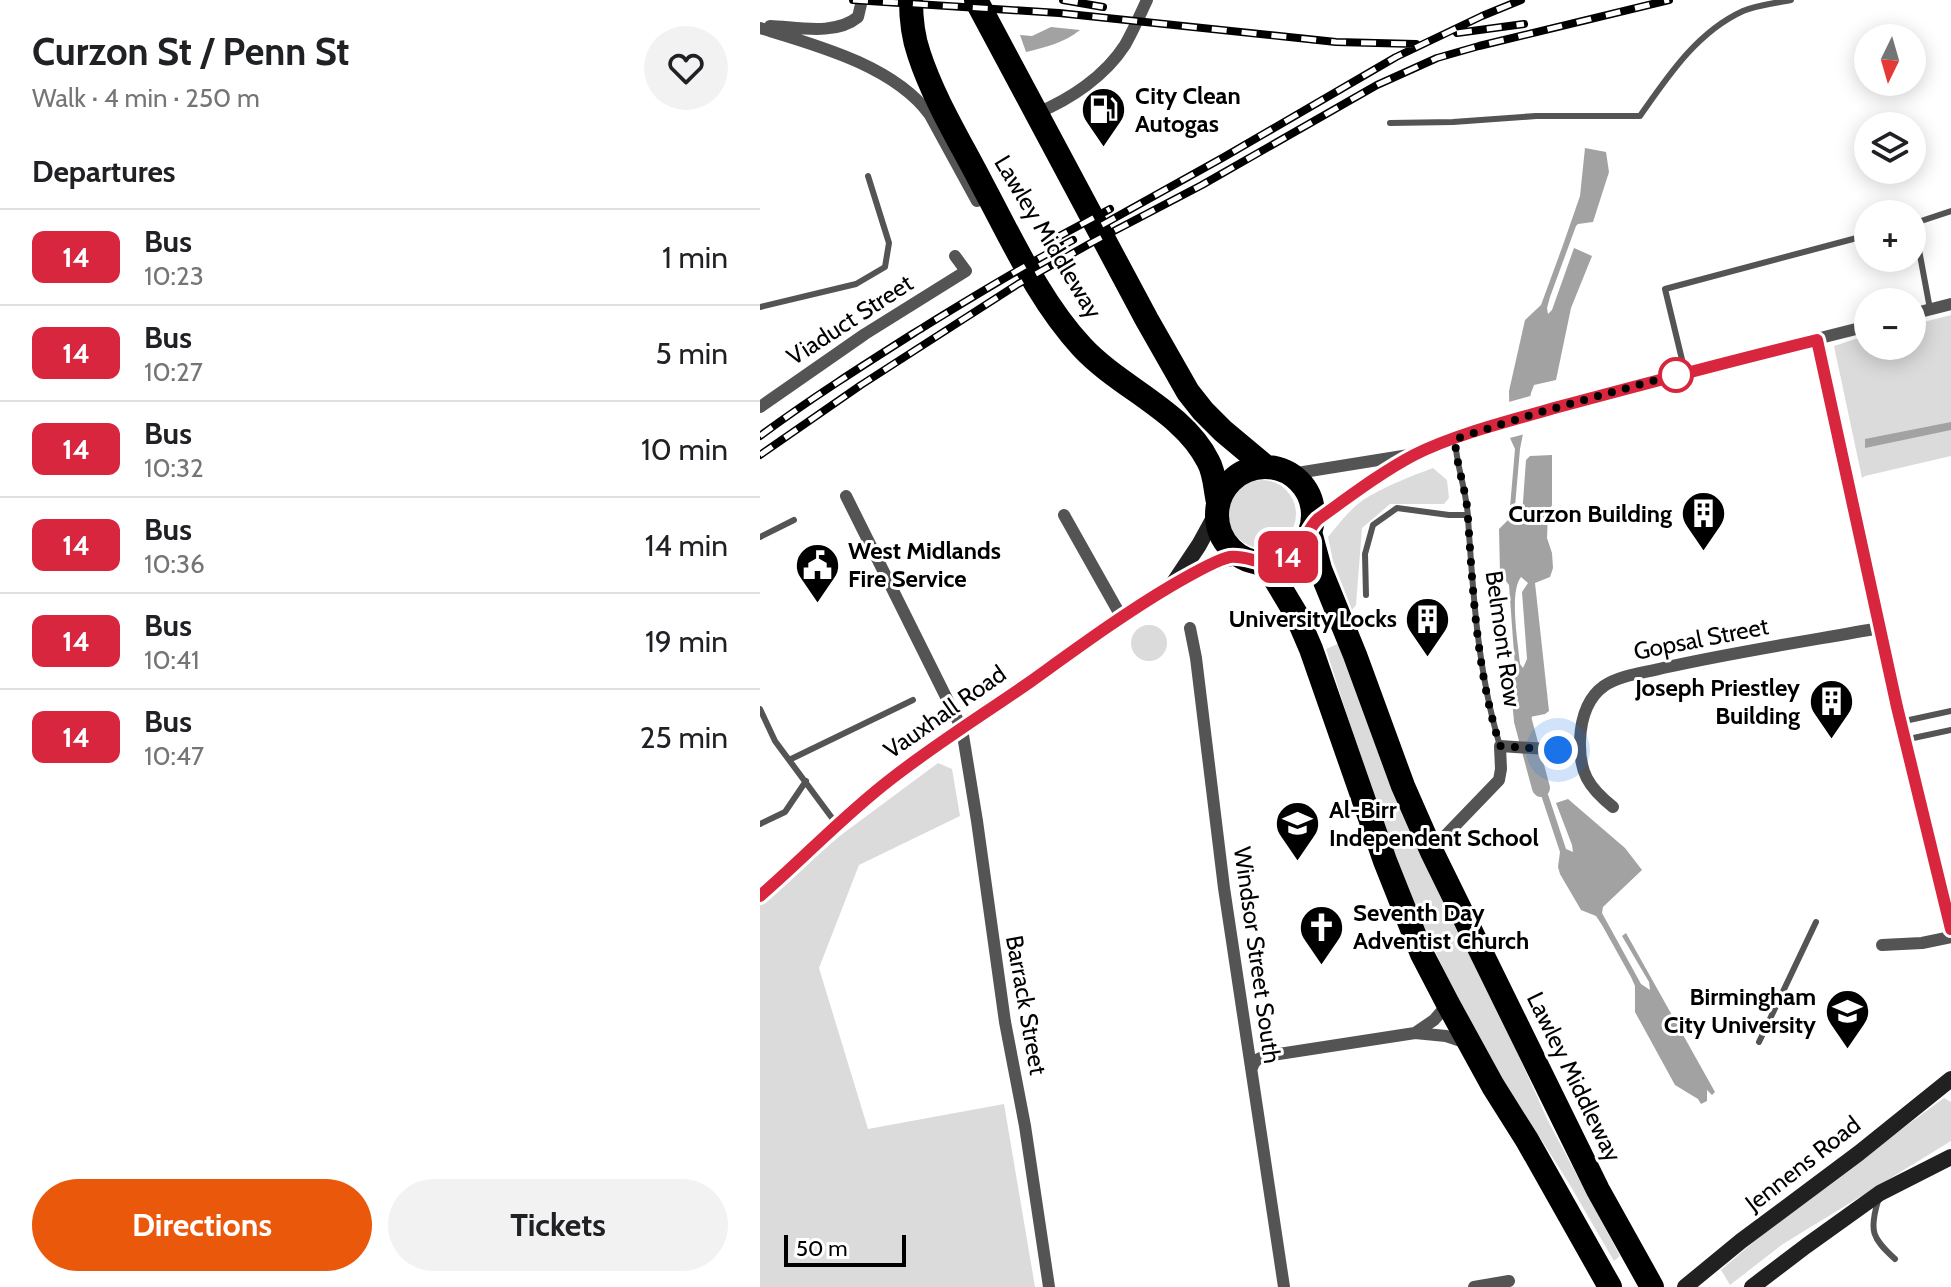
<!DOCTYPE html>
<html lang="en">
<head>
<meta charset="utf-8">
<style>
  :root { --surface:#fff; --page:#f2f2f2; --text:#202124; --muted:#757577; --line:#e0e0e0; --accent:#ea580c }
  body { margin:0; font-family:Cabin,sans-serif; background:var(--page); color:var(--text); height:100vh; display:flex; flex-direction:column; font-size:30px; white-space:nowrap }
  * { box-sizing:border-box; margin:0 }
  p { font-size:26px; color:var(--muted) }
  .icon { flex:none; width:44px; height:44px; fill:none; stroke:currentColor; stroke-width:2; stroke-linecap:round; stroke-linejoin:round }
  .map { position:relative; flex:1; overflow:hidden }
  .sheet { display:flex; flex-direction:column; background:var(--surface); width:760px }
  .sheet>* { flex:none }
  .badge { padding:0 16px; border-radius:12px; font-size:28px; line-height:52px }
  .needle { width:52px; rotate:185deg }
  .buttons { position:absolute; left:1094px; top:24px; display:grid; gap:16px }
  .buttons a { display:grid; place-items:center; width:72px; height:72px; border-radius:50%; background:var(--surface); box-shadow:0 4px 20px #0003; font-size:40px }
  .scale { position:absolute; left:24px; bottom:20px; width:122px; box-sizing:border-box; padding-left:8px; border:4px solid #000; border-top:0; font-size:22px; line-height:28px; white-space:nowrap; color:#000; -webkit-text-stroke:6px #fff; paint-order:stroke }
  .you { position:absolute; width:40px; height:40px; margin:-20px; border:6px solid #fff; border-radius:50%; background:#1a73e8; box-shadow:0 0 0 12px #1a73e833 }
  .map>.badge { position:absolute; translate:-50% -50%; box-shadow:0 0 0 4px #fff }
  h2 { padding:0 32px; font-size:30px; line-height:72px }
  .round { display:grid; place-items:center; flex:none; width:84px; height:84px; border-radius:42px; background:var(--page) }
  .head { display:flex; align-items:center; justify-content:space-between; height:136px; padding:0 32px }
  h1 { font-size:38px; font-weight:700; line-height:60px }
  .primary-button { display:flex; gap:16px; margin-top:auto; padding:16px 32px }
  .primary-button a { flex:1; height:92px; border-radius:48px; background:var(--accent); color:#fff; font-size:32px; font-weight:700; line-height:92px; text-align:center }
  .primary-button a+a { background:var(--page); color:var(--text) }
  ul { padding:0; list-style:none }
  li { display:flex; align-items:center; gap:24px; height:96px; padding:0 32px; border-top:2px solid var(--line) }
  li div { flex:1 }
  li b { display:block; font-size:30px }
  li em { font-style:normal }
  li .badge { min-width:88px; font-weight:700; text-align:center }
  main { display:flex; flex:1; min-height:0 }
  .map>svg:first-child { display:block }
  .green { fill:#dbdbdb }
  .water { fill:#a2a2a2; fill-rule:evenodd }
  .pier { fill:#fff }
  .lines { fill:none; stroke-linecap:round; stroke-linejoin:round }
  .canal { stroke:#a2a2a2; stroke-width:18 }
  .lane { stroke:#545454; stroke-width:6 }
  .street { stroke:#545454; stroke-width:12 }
  .secondary { stroke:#212121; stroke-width:16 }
  .highway { stroke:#000; stroke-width:24 }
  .rail-casing { stroke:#000; stroke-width:8 }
  .rail { stroke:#fff; stroke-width:5; stroke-dasharray:15; stroke-linecap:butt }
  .line-casing { stroke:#fff; stroke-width:18 }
  .line { stroke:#d7263d; stroke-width:12 }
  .walk { stroke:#000; stroke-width:8; stroke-dasharray:0 14.4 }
  .stop-dot { fill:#fff; stroke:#d7263d; stroke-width:4 }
  .labels { text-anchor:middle; stroke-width:6; stroke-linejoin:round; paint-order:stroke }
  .poi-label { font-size:24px; font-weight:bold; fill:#000; stroke:#fff; text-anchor:start }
  .street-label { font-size:24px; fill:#000; stroke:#fff }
</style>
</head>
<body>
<main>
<section class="sheet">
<div class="head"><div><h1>Curzon St / Penn St</h1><p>Walk · 4 min · 250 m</p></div><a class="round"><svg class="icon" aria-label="heart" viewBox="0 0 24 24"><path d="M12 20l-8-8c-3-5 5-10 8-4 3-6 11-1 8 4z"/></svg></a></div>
<h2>Departures</h2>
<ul>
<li><span class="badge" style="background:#d7263d;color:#fff">14</span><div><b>Bus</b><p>10:23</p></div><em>1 min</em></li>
<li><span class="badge" style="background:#d7263d;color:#fff">14</span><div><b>Bus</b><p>10:27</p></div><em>5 min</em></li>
<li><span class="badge" style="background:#d7263d;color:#fff">14</span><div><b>Bus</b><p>10:32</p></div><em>10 min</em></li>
<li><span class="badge" style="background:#d7263d;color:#fff">14</span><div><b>Bus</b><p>10:36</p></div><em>14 min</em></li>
<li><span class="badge" style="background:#d7263d;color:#fff">14</span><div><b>Bus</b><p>10:41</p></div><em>19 min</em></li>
<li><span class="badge" style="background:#d7263d;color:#fff">14</span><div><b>Bus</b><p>10:47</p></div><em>25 min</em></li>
</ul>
<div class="primary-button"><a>Directions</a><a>Tickets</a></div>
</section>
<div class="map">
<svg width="1191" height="1287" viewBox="0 0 1191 1287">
  <rect width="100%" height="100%" fill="#fff"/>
  <path class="green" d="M1191 315V456L1105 476 1102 478 1074 346 1108 335V346H1152V325Z
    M673 468 687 480 689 498 684 504H630L602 528 596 605 592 610 573 561 568 537C579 524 589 510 603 500 623 487 651 476 673 468Z
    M468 514a34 34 0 1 1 68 0a34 34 0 1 1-68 0Z
    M371 643a18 18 0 1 1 36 0a18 18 0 1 1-36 0Z
    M580 643 739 1012 788 1121 860 1256 854 1261 807 1180 731 1061 687 977 652 900 609 785 566 649Z
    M178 763 192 769 200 816 99 865 59 968 108 1129 244 1104 275 1287H0V904L81 835Z
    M1184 1098 1191 1102V1141L1023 1244 970 1285 961 1270 1020 1219Z"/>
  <path class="water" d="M291 27 320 30C304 43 286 47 266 52L260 35 272 36Z
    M825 148 846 152 849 172 833 222 818 224 816 226 790 297 787 308 788 314 792 310 814 248 832 256 811 308 796 380 774 385 771 393 760 449 754 518 757 523 762 516 766 460 770 456 792 455V505L788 513 787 538 792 553 793 568 790 577 775 583 789 711 785 714 770 717 768 722 759 719 751 679 755 667 749 585 740 573 739 529 749 519 755 449 750 438 749 391 765 320 781 305 803 245 820 196ZM761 577 768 583 762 592 767 659 763 668 760 664C758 643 749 592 761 577Z
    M1191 422V430L1105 448V439Z
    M771 765 779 767 806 849 813 852 812 845 796 803 808 799 865 848 882 870 843 907 842 913 881 984 890 990 889 982 862 936 866 933 955 1092 952 1095 947 1090V1101L941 1104 938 1099 915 1085 875 1012V986L871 977 842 925 836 916 821 910 800 874 798 867 800 852Z"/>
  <path class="pier" d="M774 395 769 433 746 439 745 403Z"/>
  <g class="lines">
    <path class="canal" d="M761 700 763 721 781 788"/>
    <path class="lane" d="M630 123 693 122 776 116H880C908 76 937 32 983 11 997 5 1016 3 1031 0
      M1154 223 1170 309
      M1152 224 1191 211
      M0 307 96 284 125 267 129 243 108 176
      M925 372 905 289 1108 235
      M695 439C696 466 707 491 708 518 713 595 718 673 740 746
      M0 537 34 520
      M606 595 605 554 613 525 637 508 689 515H708
      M0 709 15 741 75 822
      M1140 722 1191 711
      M1144 740 1191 730
      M29 760 153 700
      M0 824 25 812 46 781
      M999 1042 1056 922
      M1118 1201C1109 1231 1112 1238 1135 1259"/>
    <path class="street" d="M10 26C37 27 75 36 98 17L102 0
      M0 28C56 45 135 66 170 115L217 201
      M277 113C311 99 345 76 365 45 373 31 380 15 387 0
      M1152 314 1191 304
      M1057 340 1144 740 1191 929
      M0 407 105 334 206 271 195 256
      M531 474 649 455
      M86 496 202 729 217 821 245 1022 265 1126 289 1287
      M304 515 362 618
      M552 525 602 486 656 454 695 439 777 413 925 372 1108 326
      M430 628 436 658 464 888 524 1287
      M853 807C828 787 819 772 820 740 821 720 827 698 844 686 860 675 884 673 903 668 974 652 1047 641 1120 628
      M686 835 739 780 741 769 740 746 819 751
      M1122 945 1162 943 1191 937
      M655 1033 674 1020 688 1004
      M492 1068C494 1060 499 1058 506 1056L655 1033 686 1036 707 1043
      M714 1287 749 1281"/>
    <path class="secondary" d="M413 584 439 545 456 514
      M0 896C44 858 85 814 131 779 184 738 241 702 295 664 348 627 401 586 460 561 468 557 475 558 483 559
      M925 1287 981 1241 1099 1153 1191 1079
      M992 1287 1046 1246 1120 1193 1191 1157"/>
    <path class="highway" d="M151 0C151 18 153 37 159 54 174 100 201 143 223 186 252 240 280 302 322 347 360 388 423 411 448 461 455 473 455 489 458 502
      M216 0 387 320 428 392 443 411 463 431 506 467
      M457 515a48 48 0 1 1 96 0a48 48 0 1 1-96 0Z
      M550 532 560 569 595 655 643 786 672 852 838 1190 892 1287
      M498 563 509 569 536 614 551 649 625 861 662 954 688 1004 733 1086 767 1140 850 1287"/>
    <defs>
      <path id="rail" d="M93 0 299 13 576 42 656 44
        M303 0 343 7
        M697 33 764 24
        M342 225 464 157 636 57 722 16 761 0
        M294 239 350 209
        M0 436C50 399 102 366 154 333 206 301 259 268 313 240
        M0 455 101 385 258 284 331 243 442 185 617 85 677 58 719 46 909 0"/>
    </defs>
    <use href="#rail" class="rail-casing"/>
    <use href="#rail" class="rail"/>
  </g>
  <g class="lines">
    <defs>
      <path id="line" d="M0 896C44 858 84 815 131 779 176 744 224 714 270 682 316 649 362 615 411 586 423 579 458 559 470 557 492 555 505 571 529 557 545 547 546 530 558 519 589 497 620 473 654 455 695 434 753 420 798 407 884 384 970 361 1057 340L1137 707 1191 929"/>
    </defs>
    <use href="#line" class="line-casing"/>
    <use href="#line" class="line"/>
    <path class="walk" d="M798 750 740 746C717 673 713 594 708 518 707 491 696 466 695 439L777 413 925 372 916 375"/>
  </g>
  <defs>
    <symbol id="fuel-pin" viewBox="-11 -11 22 30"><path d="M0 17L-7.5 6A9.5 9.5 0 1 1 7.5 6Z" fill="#000" stroke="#fff"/><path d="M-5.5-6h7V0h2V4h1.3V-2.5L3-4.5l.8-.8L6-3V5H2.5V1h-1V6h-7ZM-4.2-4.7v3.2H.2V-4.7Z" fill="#fff"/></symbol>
    <symbol id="building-pin" viewBox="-11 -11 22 30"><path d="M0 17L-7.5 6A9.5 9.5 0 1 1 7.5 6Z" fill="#000" stroke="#fff"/><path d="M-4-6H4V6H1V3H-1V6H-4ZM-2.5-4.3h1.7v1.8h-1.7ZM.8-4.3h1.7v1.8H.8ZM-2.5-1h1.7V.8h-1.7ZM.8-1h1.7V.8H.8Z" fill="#fff"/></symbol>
    <symbol id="civic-pin" viewBox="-11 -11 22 30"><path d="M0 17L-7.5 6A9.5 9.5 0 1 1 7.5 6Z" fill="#000" stroke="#fff"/><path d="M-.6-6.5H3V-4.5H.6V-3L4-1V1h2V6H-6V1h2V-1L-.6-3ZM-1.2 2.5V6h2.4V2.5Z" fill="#fff"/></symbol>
    <symbol id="school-pin" viewBox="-11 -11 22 30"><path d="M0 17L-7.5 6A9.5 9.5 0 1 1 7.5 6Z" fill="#000" stroke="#fff"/><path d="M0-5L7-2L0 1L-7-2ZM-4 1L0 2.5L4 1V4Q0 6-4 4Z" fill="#fff"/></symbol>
    <symbol id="church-pin" viewBox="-11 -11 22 30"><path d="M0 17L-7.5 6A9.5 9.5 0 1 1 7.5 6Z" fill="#000" stroke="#fff"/><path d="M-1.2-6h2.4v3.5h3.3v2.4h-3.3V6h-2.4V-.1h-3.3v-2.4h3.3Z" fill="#fff"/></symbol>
    <symbol id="university-pin" viewBox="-11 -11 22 30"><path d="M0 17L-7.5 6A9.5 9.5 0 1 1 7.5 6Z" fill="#000" stroke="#fff"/><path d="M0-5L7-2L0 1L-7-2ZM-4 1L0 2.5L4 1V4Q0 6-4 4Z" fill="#fff"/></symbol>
  </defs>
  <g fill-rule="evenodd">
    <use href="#fuel-pin" x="318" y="84" width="51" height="69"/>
    <use href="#building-pin" x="918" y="488" width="51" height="69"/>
    <use href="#civic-pin" x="32" y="540" width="51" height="69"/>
    <use href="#building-pin" x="642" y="594" width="51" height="69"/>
    <use href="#building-pin" x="1046" y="676" width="51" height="69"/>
    <use href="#school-pin" x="512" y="798" width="51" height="69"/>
    <use href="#church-pin" x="536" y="902" width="51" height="69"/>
    <use href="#university-pin" x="1062" y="986" width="51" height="69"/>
  </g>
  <circle class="stop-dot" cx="916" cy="375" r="16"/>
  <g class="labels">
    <g class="poi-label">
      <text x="375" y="104">City Clean<tspan x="375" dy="28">Autogas</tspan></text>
      <text x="912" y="522" text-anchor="end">Curzon Building</text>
      <text x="88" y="559">West Midlands<tspan x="88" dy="28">Fire Service</tspan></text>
      <text x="637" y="627" text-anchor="end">University Locks</text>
      <text x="1040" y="696" text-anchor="end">Joseph Priestley<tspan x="1040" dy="28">Building</tspan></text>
      <text x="569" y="818">Al-Birr<tspan x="569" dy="28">Independent School</tspan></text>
      <text x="593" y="921">Seventh Day<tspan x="593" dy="28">Adventist Church</tspan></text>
      <text x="1056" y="1005" text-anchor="end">Birmingham<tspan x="1056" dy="28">City University</tspan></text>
    </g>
    <g class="street-label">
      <text transform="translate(288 237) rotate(59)" y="8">Lawley Middleway</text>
      <text transform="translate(90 320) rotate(-33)" y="8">Viaduct Street</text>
      <text transform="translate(743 639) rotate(82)" y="8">Belmont Row</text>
      <text transform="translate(941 639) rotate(-11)" y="8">Gopsal Street</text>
      <text transform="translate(185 712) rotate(-35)" y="8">Vauxhall Road</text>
      <text transform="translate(497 955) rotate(82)" y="8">Windsor Street South</text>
      <text transform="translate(266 1005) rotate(80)" y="8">Barrack Street</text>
      <text transform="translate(814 1077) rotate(64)" y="8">Lawley Middleway</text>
      <text transform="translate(1043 1164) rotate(-38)" y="8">Jennens Road</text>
    </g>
  </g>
</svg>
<div class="buttons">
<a><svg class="needle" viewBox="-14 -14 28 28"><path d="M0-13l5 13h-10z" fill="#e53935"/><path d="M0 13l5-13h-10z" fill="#757577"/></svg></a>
<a><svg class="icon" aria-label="layers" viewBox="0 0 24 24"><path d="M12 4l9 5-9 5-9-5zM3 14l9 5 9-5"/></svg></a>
<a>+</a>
<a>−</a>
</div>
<div class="scale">50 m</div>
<div class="you" style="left:798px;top:750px"></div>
<b class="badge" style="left:528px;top:557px;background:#d7263d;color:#fff">14</b>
</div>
</main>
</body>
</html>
